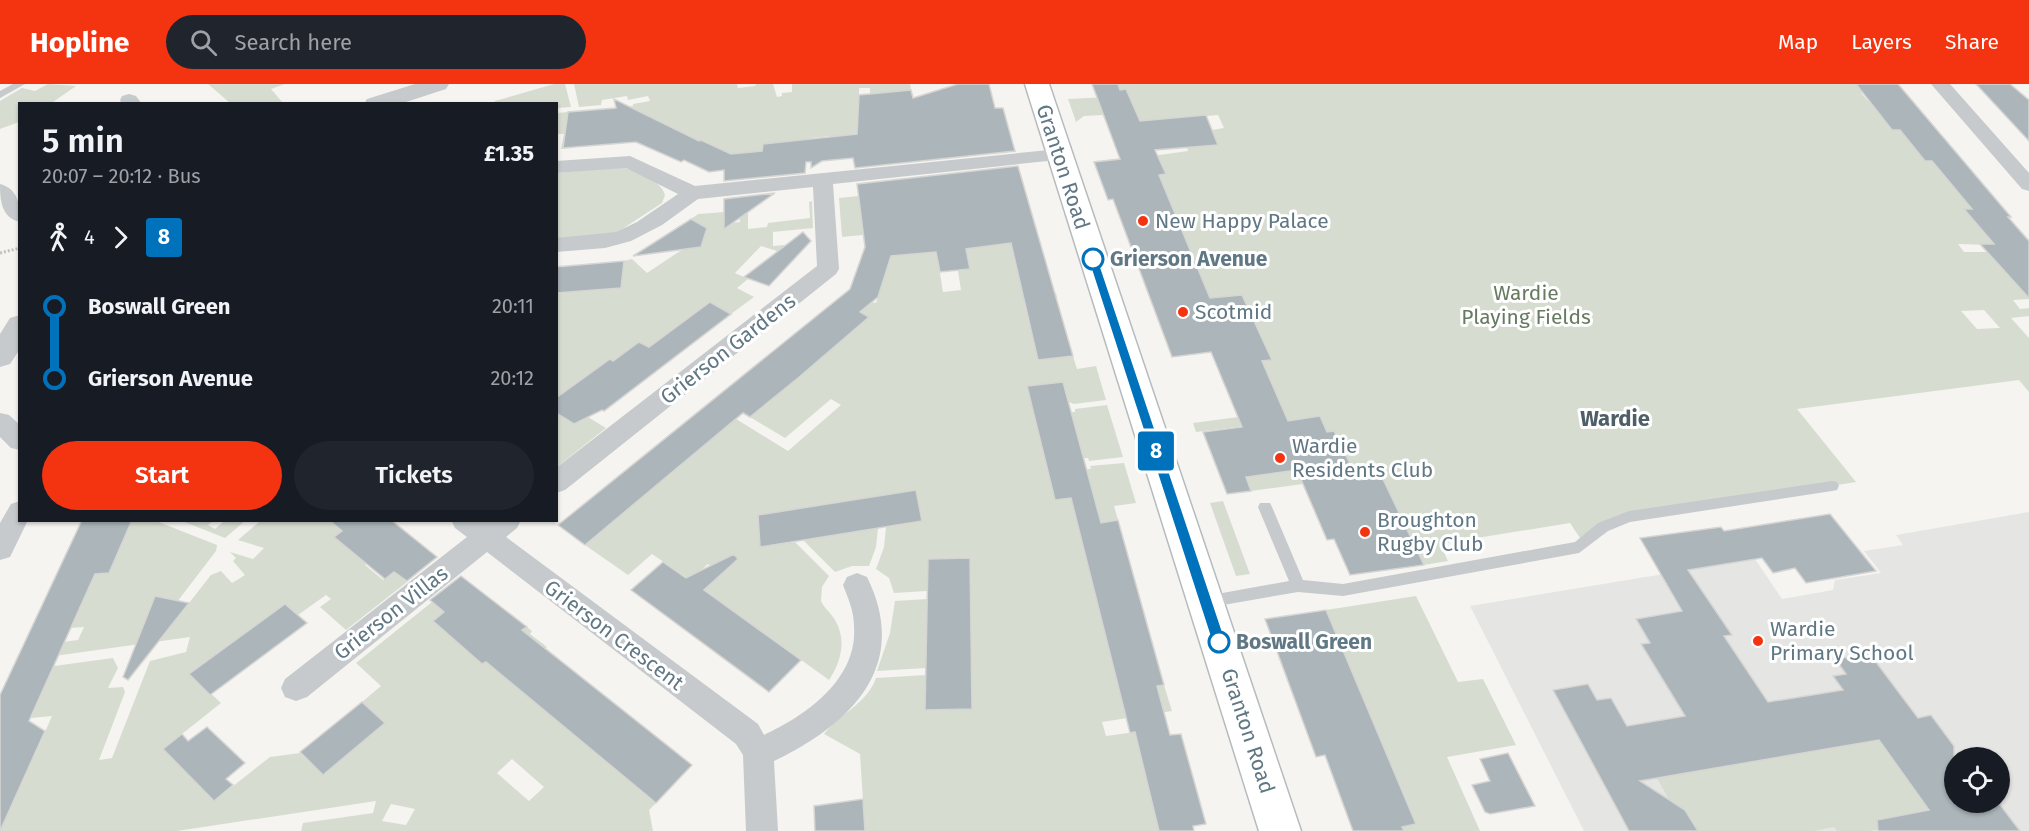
<!DOCTYPE html>
<html lang="en">
<head>
<meta charset="utf-8">
<style>
  :root { --surface:#171b24; --page:#20242c; --text:#f1f3f6; --muted:#9ea1a6; --accent:#f43410 }
  body { margin:0; font-family:"Fira Sans",sans-serif; background:var(--page); color:var(--text); height:100vh; display:flex; flex-direction:column; font-size:22px; white-space:nowrap }
  * { box-sizing:border-box; margin:0 }
  p { font-size:20px; color:var(--muted) }
  .icon { flex:none; width:33px; height:33px; fill:none; stroke:currentColor; stroke-width:2; stroke-linecap:round; stroke-linejoin:round }
  .map { position:relative; flex:1; overflow:hidden }
  .panel { position:absolute; left:18px; top:18px; width:540px; height:420px; display:flex; flex-direction:column; background:var(--surface); border-radius:0px; box-shadow:0 2px 4px #0004 }
  .panel>* { flex:none }
  .badge { padding:0 12px; border-radius:4px; font-size:21px; line-height:39px }
  .tools { position:absolute; left:1944px; top:663px; display:grid; gap:12px }
  .tools a { display:grid; place-items:center; width:66px; height:66px; border-radius:50%; background:var(--surface); box-shadow:0 2px 4px #0004; font-size:30px }
  .map>.badge { position:absolute; translate:-50% -50%; box-shadow:0 0 0 3px #fff }
  .legs { display:flex; align-items:center; gap:9px; height:66px; padding:0 24px; font-size:20px }
  .legs p { margin-inline-start:auto }
  .summary { display:flex; align-items:center; justify-content:space-between; height:102px; padding:0 24px }
  h1 { font-size:33px; font-weight:600; line-height:45px }
  .primary-button { display:flex; gap:12px; margin-top:auto; padding:12px 24px }
  .primary-button a { flex:1; height:69px; border-radius:36px; background:var(--accent); color:#fff; font-size:24px; font-weight:600; line-height:69px; text-align:center }
  .primary-button a+a { background:var(--page); color:var(--text) }
  ul { padding:0 24px; list-style:none }
  li { display:flex; align-items:center; gap:21px; height:72px; font-size:22px }
  li i { display:grid; place-items:center; width:9px; height:100%; margin:0 8px; background:currentColor }
  li i::after { content:''; width:15px; height:15px; margin:-8px; border:4px solid; border-radius:50%; background:var(--surface) }
  li p { margin-inline-start:auto }
  li:first-child i { background:linear-gradient(#0000 50%,currentColor 0) }
  li:last-child i { background:linear-gradient(currentColor 50%,#0000 0) }
  header { display:flex; align-items:center; gap:36px; box-sizing:border-box; height:84px; padding:0 30px; background:var(--accent); color:#fff }
  header strong { font-size:28px }
  nav { display:flex; gap:33px; margin-inline-start:auto; font-size:21px }
  .search { width:420px; height:54px; background:var(--page); display:flex; align-items:center; gap:15px; box-sizing:border-box; padding:0 21px; border-radius:33px; color:var(--muted); font-size:22px }
  .map>svg:first-child { display:block }
  .built { fill:#e5e6e3; fill-rule:evenodd }
  .green { fill:#d6ddd0; fill-rule:evenodd }
  .building { fill:#acb6ba; stroke:#d6d5d3; stroke-width:1.5 }
  .lines { fill:none; stroke-linecap:round; stroke-linejoin:round }
  .primary-casing { stroke:#b6bbbe; stroke-width:3 }
  .path { stroke:#bec1c2; stroke-width:3; stroke-dasharray:2 2; stroke-linecap:butt }
  .service { fill:#c6cacc; fill-rule:evenodd }
  .minor { fill:#c6cacc; fill-rule:evenodd }
  .tertiary { fill:#c6cacc; fill-rule:evenodd }
  .primary { fill:#fff; fill-rule:evenodd }
  .line-1 { fill:#0072bc; stroke:#fff; stroke-width:1.5 }
  .poi-dot { fill:#f43410; stroke:#fff; stroke-width:2 }
  .stop-1-dot { fill:#fff; stroke:#0072bc; stroke-width:3 }
  .labels { text-anchor:middle; stroke-width:6; stroke-linejoin:round; paint-order:stroke }
  .street-label { font-size:21px; fill:#607784; stroke:#fff }
  .poi-label { font-size:21px; fill:#607784; stroke:#fff; text-anchor:start }
  .stop-label { font-size:21px; font-weight:bold; fill:#607784; stroke:#fff; text-anchor:start }
  .park-label { font-size:21px; fill:#677b60; stroke:#fff }
  .neighbourhood-label { font-size:22px; font-weight:bold; fill:#4f5f68; stroke:#fff }
</style>
</head>
<body>
<header>
<strong>Hopline</strong>
<div class="search"><svg class="icon" aria-label="search" viewBox="0 0 24 24"><circle cx="10" cy="10" r="6"/><path d="M15 15l6 6"/></svg>Search here</div>
<nav><a>Map</a><a>Layers</a><a>Share</a></nav>
</header>
<div class="map">
<svg width="2029" height="747" viewBox="0 0 2029 747">
  <rect width="100%" height="100%" fill="#f5f4f0"/>
  <path class="built" d="M2029 428V747H1584L1470 522 1755 475 1782 515 1833 506 1835 496 1881 489 1864 467 1903 461 1896 451ZM1954 674H2000V718H1954Z"/>
  <path class="green" d="M48 0 76 2 53 18 57 19 20 20 19 38 0 45V17L22 4 35 7Z
    M208 0H285L271 5 283 19H230Z
    M554 0H565L571 23 557 24 556 20 494 19 495 17Z
    M574 0H737L738 4 755 2 756 0H773L777 13 782 12V9L792 8V0H910L911 6 870 15V4H859V21L871 48 852 50 832 61 830 52 810 54V63L763 60 762 67 719 77 718 87 699 83 705 78 715 62 701 56 692 62 646 47 574 54 572 64 561 65 564 50H557V29L568 28 567 37H575L577 28 633 22V20L650 17 648 12 628 16 627 12 602 16 601 21 579 23Z
    M1118 0H1873L1870 8 1861 9 1868 17H1877L1925 77 1957 78 1941 88 1963 114 1978 125H1965L1994 161 1958 160 1964 168H2029V215L2013 216 2020 225 2029 224V232L2011 234 2029 254V308L2019 296 1797 325 1856 398 1620 436 1584 460 1570 439 1440 460 1448 477 1424 481 1360 392 1251 407 1246 393 1349 379 1334 347 1327 348 1320 333 1196 348 1193 339 1283 327 1262 277 1271 276 1242 211 1204 215 1152 92 1166 90 1145 73 1188 67 1187 63 1218 61 1212 46 1224 44 1218 31 1107 41 1103 31 1084 32 1076 38 1068 15 1129 12 1126 5 1120 6ZM1984 226 2000 244H1999L1977 245 1961 227Z
    M621 83C635 86 661 96 665 111L662 119 616 149 557 155V89Z
    M858 112 861 134 872 133 937 170 943 208 961 206 958 187 970 185 966 166 958 164 996 143 1000 160 1011 159 1025 212 1056 209 1057 214 1024 218 1038 276 1073 272 1077 285 1096 282 1106 316 1074 320 1069 318 1063 298 1027 303 1055 416 1093 411 1087 385H1091L1090 382 1124 379 1136 419 1114 422 1118 436 1079 442 1103 515 1139 510 1143 526 1101 532 1120 607 1164 601 1172 627 1102 638 1106 652 1135 648 1159 747H865L860 670 824 650C840 629 867 620 876 594L926 591 925 626 972 624 971 563 927 507 894 509 889 494 876 485 884 463 886 443 922 437 916 406 758 431 760 463 795 458 829 492 822 503 821 517C824 524 831 529 835 536 847 556 841 578 829 596L704 506 722 490 708 480 690 496 652 470 628 491 585 461 712 320 788 367 841 321 831 315 785 354 750 333 781 261 789 255 814 269 835 261 869 233 860 228 871 218 876 219 890 175 862 172 864 166 888 163 886 153 864 156 863 151 842 153 839 114Z
    M812 117 813 144 773 148V162L795 160 780 168 761 162 735 189 748 195 737 204 754 213 731 230 709 218 649 263 639 258 627 266 634 290 610 275 591 289 584 330 557 312 556 210 562 209 564 201 584 200 587 207 621 204 624 177 632 175 647 189 689 161 698 163 703 158 691 135 698 130 724 128 725 140 740 138 739 126 748 125V145L767 143 768 139 810 134 809 118Z
    M1107 321 1123 373 1089 377 1088 374H1084L1071 328H1075V325Z
    M556 329 574 340 588 333 606 344 557 383Z
    M1223 417 1250 490 1236 492 1210 419Z
    M132 436 156 437 217 461 216 467 164 535 175 537 211 491 221 487 232 499 245 491 233 477 236 474 230 468 253 475 264 464 238 456 260 437H329L376 473 365 481 383 496 394 488 407 498 346 546 320 523 331 515 326 511 298 531 285 520 190 590 221 619 163 665 214 717 270 673 300 669 323 691 385 639 362 618 381 602 356 579 432 518 444 528 433 537 448 550 476 553 463 564 482 580 527 543 532 547 530 550 547 563 509 596 656 719 649 726 653 747H301L303 739 373 729 376 717 177 747H0V721L13 719 27 688 13 674 35 671 52 632 31 634 54 582 113 574 118 584 108 604 123 603 125 608 99 676 112 674 150 577 186 568 190 553 33 575 39 561 78 556 84 543 71 544 95 490 109 488ZM512 675 544 703 529 717 497 689ZM391 720 415 725 406 741 382 737Z
    M182 437H213L208 441 215 445 223 438 222 437H245L225 454Z
    M878 444 876 463 869 482H852L835 488 803 456Z
    M1416 512 1458 598 1483 595 1516 661 1447 673 1480 747H1404L1402 743 1416 739 1399 698 1385 700 1391 685 1326 526Z
    M927 515 926 584 877 587 890 549 895 517Z
    M1879 656 1929 726 1912 729 1918 738 1870 747H1837L1834 743 1814 747H1695L1686 726 1678 722 1673 723 1657 694Z"/>
  <path class="building" d="M958 0H989L995 24H1003L1015 67 855 84 853 74 822 77 811 84V78H806L805 89 724 97V86L709 88 684 76 681 78 636 58 563 64 568 28 616 24 614 15 699 57 701 56 731 70 762 67 763 60 857 50 859 11 911 6 913 14Z
    M1092 0H1118L1120 6 1126 5 1140 37 1206 31 1218 61 1155 66 1166 90 1159 91 1210 214 1242 211 1272 276 1262 277 1288 337 1320 332 1327 348 1334 347 1358 396 1382 393 1424 481 1350 491 1334 455 1327 456 1297 386 1246 393 1251 407 1227 410 1203 348 1242 343 1211 268 1172 273 1113 115 1108 116 1094 78 1120 75Z
    M1856 0H1898L2011 133H2008L2029 157V214L1980 160H1994L1964 125H1972L1932 77H1925L1900 46H1892Z
    M1976 0H2010L2029 16V57Z
    M1018 82 1073 272 1038 276 1011 159 966 165 970 185 940 188 936 168 891 172 878 213 860 228 869 233 798 294 750 333 743 329 585 461 558 441 850 205 865 163 857 100Z
    M775 109 724 145V115Z
    M691 135 707 144 701 163 633 172Z
    M803 148 811 157 769 202 744 193Z
    M624 177 621 204 556 209V183Z
    M710 218 731 230 604 327 602 326 574 340 556 329V314L610 275 613 277 639 258 649 263Z
    M1063 298 1101 439 1118 436 1164 601 1157 602 1170 651 1181 650 1206 740 1193 742 1194 747H1159L1135 648 1130 649 1071 414 1055 416 1027 302Z
    M916 406 922 437 760 463 758 431Z
    M1830 430 1876 487 1806 499 1795 484 1773 489 1762 474 1688 486 1732 551 1724 552 1768 618 1843 606 1833 592 1846 590 1835 575 1870 570 1918 634 1931 631 1954 662V718H1998L2020 747H1878L1877 736 1929 726 1879 656 1640 697 1685 726 1698 747H1629L1553 606 1588 600 1597 616 1611 614 1627 642 1685 632 1641 560 1650 559 1636 535 1682 527 1640 454 1721 443 1724 447Z
    M82 436H132L109 489 95 490 29 637 45 647 0 747V611Z
    M329 436H391L437 473 407 497 394 488 385 495 334 453 342 447Z
    M734 470 738 475 704 506 801 576 769 608 631 506 663 478 686 494Z
    M970 474 972 625 925 626 928 475Z
    M461 492 527 543 522 546 692 681 656 719 486 578 482 580 433 537 444 528 430 516Z
    M155 512 189 519 128 596 123 593Z
    M285 520 307 539 210 611 189 590Z
    M1326 526 1416 740 1402 743 1404 747H1353L1325 671 1316 673 1265 535Z
    M362 618 385 639 323 691 300 668Z
    M207 643 245 679 226 695 233 701 214 717 163 665 182 650 188 657Z
    M1508 669 1535 722 1490 730 1485 728 1472 701 1490 697 1480 675Z
    M863 715 865 747H815L814 722Z"/>
  <g class="lines">
    <defs>
      <path id="primary" d="M1025 0H1049L1301 747H1259Z"/>
    </defs>
    <use href="#primary" class="primary-casing"/>
    <path class="path" d="M0 169 20 164"/>
    <path class="service" d="M13 0H25L0 14V7Z
      M1832 397 1837 398 1839 402 1837 406 1832 407 1630 438 1608 447 1579 469 1343 512 1298 508 1206 524 1201 522 1199 518 1201 514 1206 512 1289 497 1258 423 1260 419H1270L1272 423 1303 496 1343 500 1575 458 1598 439 1629 427Z"/>
    <path class="minor" d="M1931 0H1950L2029 89V107L2022 105Z
      M129 10 136 12 142 20H122L120 16 122 12Z
      M1059 65 1066 67 1069 71 1066 75 833 100 839 185 836 190 565 406 556 409V384L817 182 813 103 698 115 662 141 631 157 605 164 556 168V154L616 148 637 138 678 110 626 84 556 89V77L630 72 695 102Z
      M0 100C19 105 20 122 20 138 1 134 0 115 0 100Z
      M0 329 9 331 20 341V366L11 364 0 353Z
      M20 417V436H28L10 473 0 476V439L11 420Z
      M451 436H521L517 444 506 453 758 640 764 651C807 631 858 595 854 542 854 527 848 514 843 501L847 493 857 489 867 493C911 582 851 640 774 677L778 747H746L743 671 736 660 487 468 307 613 296 617 285 613 281 604 285 595 467 453 455 444Z"/>
    <path class="tertiary" d="M415 0H449L446 5 400 20H364L367 15Z
      M20 231V265L10 280 0 283V250L10 234Z"/>
    <use href="#primary" class="primary"/>
  </g>
  <path class="line-1" d="M1093 172 1098 175 1226 558 1224 562H1214L1212 558 1088 175Z"/>
  <g class="poi-dot">
    <circle cx="1143" cy="137" r="6"/>
    <circle cx="1183" cy="228" r="6"/>
    <circle cx="1280" cy="374" r="6"/>
    <circle cx="1365" cy="448" r="6"/>
    <circle cx="1758" cy="557" r="6"/>
  </g>
  <g class="stop-1-dot">
    <circle cx="1093" cy="175" r="10"/>
    <circle cx="1219" cy="558" r="10"/>
  </g>
  <g class="labels">
    <g class="street-label">
      <text transform="translate(1063 83) rotate(72)" y="7">Granton Road</text>
      <text transform="translate(728 265) rotate(-38)" y="7">Grierson Gardens</text>
      <text transform="translate(391 529) rotate(-38)" y="7">Grierson Villas</text>
      <text transform="translate(614 551) rotate(37)" y="7">Grierson Crescent</text>
      <text transform="translate(1248 647) rotate(72)" y="7">Granton Road</text>
    </g>
    <g class="poi-label">
      <text x="1155" y="144">New Happy Palace</text>
      <text x="1195" y="235">Scotmid</text>
      <text x="1292" y="369">Wardie<tspan x="1292" dy="24">Residents Club</tspan></text>
      <text x="1377" y="443">Broughton<tspan x="1377" dy="24">Rugby Club</tspan></text>
      <text x="1770" y="552">Wardie<tspan x="1770" dy="24">Primary School</tspan></text>
    </g>
    <g class="stop-label">
      <text x="1110" y="182">Grierson Avenue</text>
      <text x="1236" y="565">Boswall Green</text>
    </g>
    <g class="park-label">
      <text x="1526" y="216">Wardie<tspan x="1526" dy="24">Playing Fields</tspan></text>
    </g>
    <g class="neighbourhood-label">
      <text x="1615" y="342">Wardie</text>
    </g>
  </g>
</svg>
<div class="tools">
<a><svg class="icon" aria-label="locate" viewBox="0 0 24 24"><circle cx="12" cy="12" r="6"/><path d="M12 2v4M12 18v4M2 12h4M18 12h4"/></svg></a>
</div>
<b class="badge" style="left:1156px;top:367px;background:#0072bc;color:#fff">8</b>
<section class="panel">
<div class="summary"><div><h1>5 min</h1><p>20:07 – 20:12 · Bus</p></div><b>£1.35</b></div>
<div class="legs"><svg class="icon" aria-label="walk" viewBox="0 0 24 24"><circle cx="13" cy="4" r="2"/><path d="M13 8l-2 6 4 7M11 14l-3 7M7 12l3-4h3l4 4"/></svg>4<svg class="icon" aria-label="forward" viewBox="0 0 24 24"><path d="M9 5l7 7-7 7"/></svg><b class="badge" style="background:#0072bc;color:#fff">8</b></div>
<ul>
<li><i style="color:#0072bc"></i><b>Boswall Green</b><p>20:11</p></li>
<li><i style="color:#0072bc"></i><b>Grierson Avenue</b><p>20:12</p></li>
</ul>
<div class="primary-button"><a>Start</a><a>Tickets</a></div>
</section>
</div>
</body>
</html>
